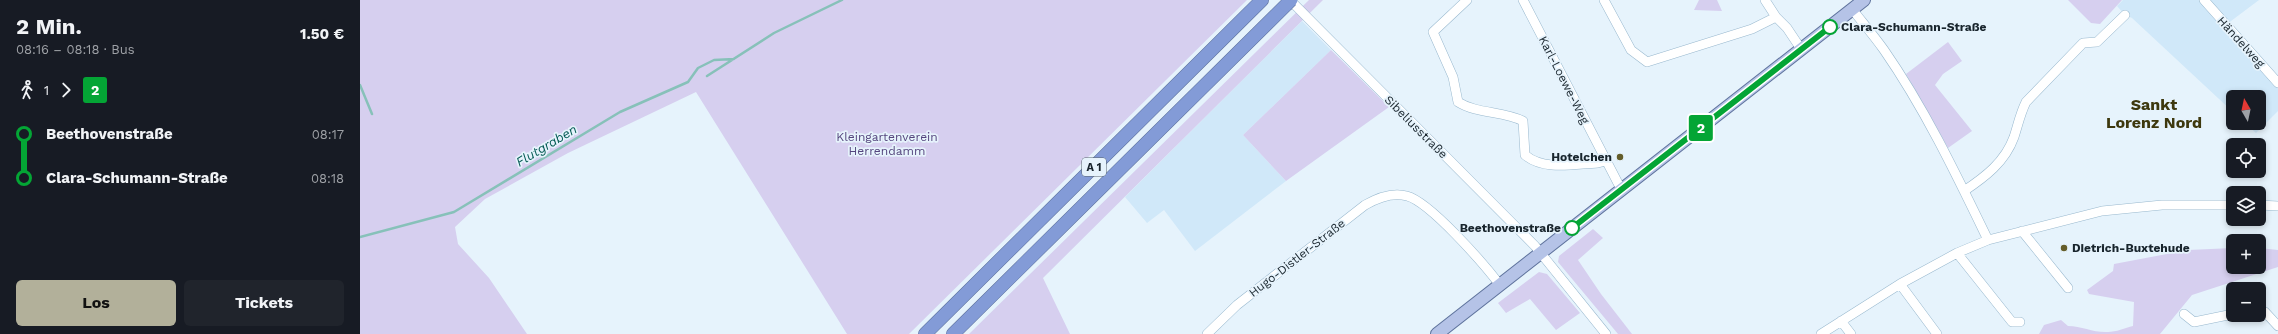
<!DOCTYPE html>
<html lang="de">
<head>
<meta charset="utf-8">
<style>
  :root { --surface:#171b24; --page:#20242c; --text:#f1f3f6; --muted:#9ea1a6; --accent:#b2b09a }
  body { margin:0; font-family:"Work Sans",sans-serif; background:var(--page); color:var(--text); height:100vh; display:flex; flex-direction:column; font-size:15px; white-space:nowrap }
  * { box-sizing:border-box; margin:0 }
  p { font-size:13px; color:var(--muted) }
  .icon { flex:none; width:22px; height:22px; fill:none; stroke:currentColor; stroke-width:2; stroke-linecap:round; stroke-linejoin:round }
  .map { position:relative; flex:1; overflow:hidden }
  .side { display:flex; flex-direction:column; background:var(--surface); width:360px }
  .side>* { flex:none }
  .badge { padding:0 8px; border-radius:3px; font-size:14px; line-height:26px }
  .needle { width:26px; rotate:351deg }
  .controls { position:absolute; left:1866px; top:90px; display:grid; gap:8px }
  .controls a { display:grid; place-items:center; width:40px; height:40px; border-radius:6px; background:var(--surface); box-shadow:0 2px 6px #0003; font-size:20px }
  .map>.badge { position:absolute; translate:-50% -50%; box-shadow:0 0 0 2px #fff }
  .legs { display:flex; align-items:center; gap:6px; height:44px; padding:0 16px; font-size:13px }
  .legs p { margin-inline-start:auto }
  .headline { display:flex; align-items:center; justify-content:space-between; height:68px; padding:0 16px }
  h1 { font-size:22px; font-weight:700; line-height:30px }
  .primary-button { display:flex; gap:8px; margin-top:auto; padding:8px 16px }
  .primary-button a { flex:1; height:46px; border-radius:6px; background:var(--accent); color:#111; font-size:16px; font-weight:700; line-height:46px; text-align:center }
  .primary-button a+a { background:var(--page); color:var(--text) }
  ul { padding:0 16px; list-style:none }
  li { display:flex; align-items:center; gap:14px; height:44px; font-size:15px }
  li i { display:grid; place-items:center; width:6px; height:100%; margin:0 5px; background:currentColor }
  li i::after { content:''; width:10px; height:10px; margin:-5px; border:3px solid; border-radius:50%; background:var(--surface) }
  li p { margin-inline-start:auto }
  li:first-child i { background:linear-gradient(#0000 50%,currentColor 0) }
  li:last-child i { background:linear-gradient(currentColor 50%,#0000 0) }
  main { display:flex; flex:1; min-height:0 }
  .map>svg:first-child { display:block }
  .built { fill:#d0e8f9 }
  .green { fill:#d6cfef }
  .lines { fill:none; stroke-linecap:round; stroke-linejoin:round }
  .stream { stroke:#87c1b9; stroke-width:2.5 }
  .minor-casing { stroke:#98b8ce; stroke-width:10 }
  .major-casing { stroke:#5e729c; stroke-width:14 }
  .highway-casing { stroke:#5e729c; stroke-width:14 }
  .minor { stroke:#fff; stroke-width:9 }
  .major { stroke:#b5c3e7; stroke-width:12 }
  .highway { stroke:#839bd7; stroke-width:13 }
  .highway-bridge-casing { stroke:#5e729c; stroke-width:14; stroke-linecap:butt }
  .highway-bridge { stroke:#839bd7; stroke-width:13 }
  .line-1-casing { stroke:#fff; stroke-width:9 }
  .line-1 { stroke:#04a535; stroke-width:6 }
  .stop-1-dot { fill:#fff; stroke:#04a535; stroke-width:2 }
  .poi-dot { fill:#645d2a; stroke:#e6f3fc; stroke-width:1.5 }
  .labels { text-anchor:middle; stroke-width:3.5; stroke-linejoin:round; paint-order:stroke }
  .shield { fill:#e6f3fc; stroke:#56636b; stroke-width:1 }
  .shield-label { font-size:11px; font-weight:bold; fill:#19252d }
  .stop-label { font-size:12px; font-weight:bold; fill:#19252d; stroke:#e6f3fc; text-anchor:start }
  .street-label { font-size:12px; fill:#19252d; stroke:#e6f3fc }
  .park-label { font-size:12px; fill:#54457d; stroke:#e6f3fc }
  .poi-label { font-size:12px; font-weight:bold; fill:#19252d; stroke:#e6f3fc; text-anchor:end }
  .water-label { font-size:13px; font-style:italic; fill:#025952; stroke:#e6f3fc }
  .district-label { font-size:16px; font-weight:bold; fill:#3d380e; stroke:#e6f3fc }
</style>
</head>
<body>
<main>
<section class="side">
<div class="headline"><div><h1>2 Min.</h1><p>08:16 – 08:18 · Bus</p></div><b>1.50 €</b></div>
<div class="legs"><svg class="icon" aria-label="walk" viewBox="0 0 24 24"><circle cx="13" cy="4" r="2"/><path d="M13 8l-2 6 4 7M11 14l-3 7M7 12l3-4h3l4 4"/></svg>1<svg class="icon" aria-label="forward" viewBox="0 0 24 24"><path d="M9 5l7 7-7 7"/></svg><b class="badge" style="background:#04a535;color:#fff">2</b></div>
<ul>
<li><i style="color:#04a535"></i><b>Beethovenstraße</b><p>08:17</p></li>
<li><i style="color:#04a535"></i><b>Clara-Schumann-Straße</b><p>08:18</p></li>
</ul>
<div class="primary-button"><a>Los</a><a>Tickets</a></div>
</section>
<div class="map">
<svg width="1918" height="334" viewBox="0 0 1918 334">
  <rect width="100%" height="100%" fill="#e6f3fc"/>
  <path class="built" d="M1763 0H1899L1867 24 1918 84V111L1896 133 1885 123H1899V97H1873V112L1772 18 1765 15 1757 6Z
    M942 21 971 50 883 135 926 181 835 251 804 210 787 223 765 197Z"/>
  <path class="green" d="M0 0H887L549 334H487L336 92 208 153 125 199 95 227 98 244 129 278 167 334H0Z
    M949 0H963L683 278 710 334H609Z
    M1339 0H1357L1362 11 1334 10Z
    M1708 0H1762L1740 24 1731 23Z
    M1588 42 1602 61 1583 74 1575 85 1612 131 1588 148 1546 74Z
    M971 50 1029 107 926 181 883 135Z
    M1233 229 1243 238 1218 260 1241 294 1272 334H1258L1198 262 1199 256Z
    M1873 248V267H1899V248L1918 250V267L1832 295 1800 334H1679L1684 325 1701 320 1708 326C1722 326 1734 333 1748 332 1756 332 1765 328 1773 326L1774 302 1729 294 1727 290 1753 271 1754 264 1828 250Z
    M1179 272 1187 274 1220 313 1196 330 1170 299 1146 313 1138 303Z"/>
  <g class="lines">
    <path class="stream" d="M347 76 414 33 482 0
      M0 85 12 114
      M0 237 94 212 260 112 328 82 338 68 354 60 374 59"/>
    <defs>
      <path id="minor" d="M930 0 1175 246 1246 334
        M1107 0 1073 32 1093 77 1098 102C1117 114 1143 111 1163 121L1165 155C1184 171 1214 164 1238 163L1245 161
        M1163 0 1261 189
        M1244 0 1271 50 1287 62 1392 29 1416 17
        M1405 0 1416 17 1427 28 1441 49
        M1844 0 1918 83
        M1492 9C1503 23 1514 36 1524 50 1565 109 1597 176 1628 240
        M1604 191C1625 177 1645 162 1654 137 1658 125 1660 114 1666 102L1723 43 1737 42 1765 15
        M1899 205 1918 206
        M1662 231 1708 288
        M1597 253 1652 322H1660
        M1540 284 1577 334
        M1899 311 1905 312 1918 326
        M1824 314 1834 322 1873 314
        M1481 321 1491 334
        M847 334 877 305 1005 205C1017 198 1033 192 1047 196 1070 202 1124 264 1140 285
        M1461 334 1540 284 1597 253 1628 240 1742 211 1802 205H1873"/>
      <path id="major" d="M1077 334 1504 0"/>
      <path id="highway" d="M565 334 902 0
        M593 334 926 5"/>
    </defs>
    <use href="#minor" class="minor-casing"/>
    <use href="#major" class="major-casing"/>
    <use href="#highway" class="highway-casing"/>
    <use href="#minor" class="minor"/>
    <use href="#major" class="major"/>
    <use href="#highway" class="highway"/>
    <defs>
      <path id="highway-bridge" d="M926 5 931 0"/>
    </defs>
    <use href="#highway-bridge" class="highway-bridge-casing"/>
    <use href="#highway-bridge" class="highway-bridge"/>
  </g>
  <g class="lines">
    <defs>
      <path id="line-1" d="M1212 228 1470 27"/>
    </defs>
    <use href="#line-1" class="line-1-casing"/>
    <use href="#line-1" class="line-1"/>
  </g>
  <g class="stop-1-dot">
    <circle cx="1470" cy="27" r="7"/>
    <circle cx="1212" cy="228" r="7"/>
  </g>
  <g class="poi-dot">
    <circle cx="1260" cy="157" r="4"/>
    <circle cx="1704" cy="248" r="4"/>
  </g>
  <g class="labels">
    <rect class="shield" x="722" y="158" width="24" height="18" rx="3"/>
    <g class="shield-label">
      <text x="734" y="171">A 1</text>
    </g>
    <g class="stop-label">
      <text x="1481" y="31">Clara-Schumann-Straße</text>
      <text x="1201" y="232" text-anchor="end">Beethovenstraße</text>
    </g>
    <g class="street-label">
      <text transform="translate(1881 42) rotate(48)" y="4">Händelweg</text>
      <text transform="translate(1204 80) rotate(63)" y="4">Karl-Loewe-Weg</text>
      <text transform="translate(1056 127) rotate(45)" y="4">Sibeliusstraße</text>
      <text transform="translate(937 258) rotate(-38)" y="4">Hugo-Distler-Straße</text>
    </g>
    <g class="park-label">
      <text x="527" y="141">Kleingartenverein<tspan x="527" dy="14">Herrendamm</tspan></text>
    </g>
    <g class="poi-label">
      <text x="1252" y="161">Hotelchen</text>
      <text x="1712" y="252" text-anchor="start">Dietrich-Buxtehude</text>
    </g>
    <g class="water-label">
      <text transform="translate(186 145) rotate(-31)" y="5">Flutgraben</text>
    </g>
    <g class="district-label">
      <text x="1794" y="110">Sankt<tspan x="1794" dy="18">Lorenz Nord</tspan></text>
    </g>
  </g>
</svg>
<div class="controls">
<a><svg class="needle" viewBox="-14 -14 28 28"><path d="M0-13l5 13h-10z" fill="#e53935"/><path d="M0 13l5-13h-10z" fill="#9ea1a6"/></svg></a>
<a><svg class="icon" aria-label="locate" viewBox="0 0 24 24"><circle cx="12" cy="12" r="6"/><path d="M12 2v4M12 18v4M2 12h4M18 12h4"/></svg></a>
<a><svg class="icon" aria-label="layers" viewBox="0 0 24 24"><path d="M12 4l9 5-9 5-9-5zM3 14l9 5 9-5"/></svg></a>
<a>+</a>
<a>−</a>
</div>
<b class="badge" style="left:1341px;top:128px;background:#04a535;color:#fff">2</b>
</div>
</main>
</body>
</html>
